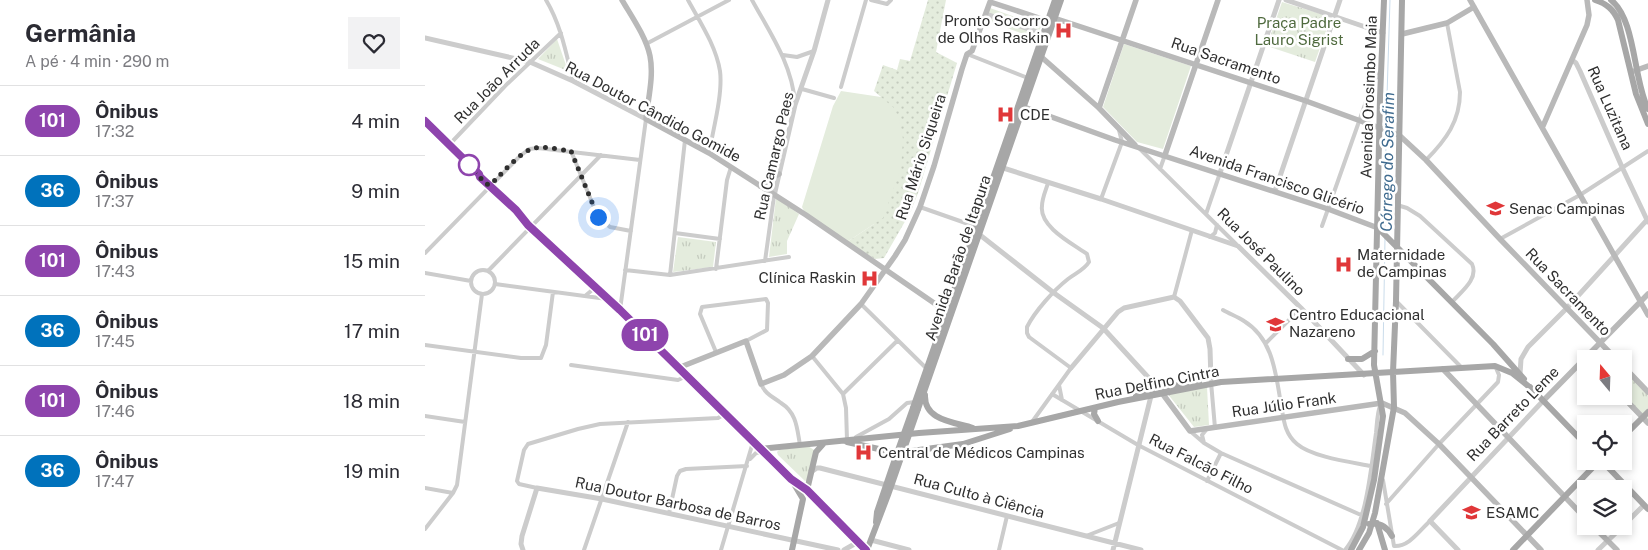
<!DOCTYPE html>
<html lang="pt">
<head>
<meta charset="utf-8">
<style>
  :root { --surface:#fff; --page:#f2f2f3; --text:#2b2b33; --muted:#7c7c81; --line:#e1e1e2 }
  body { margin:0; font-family:"Public Sans",sans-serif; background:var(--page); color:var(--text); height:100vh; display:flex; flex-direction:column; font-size:19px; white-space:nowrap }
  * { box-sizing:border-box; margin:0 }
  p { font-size:16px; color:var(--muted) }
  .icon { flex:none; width:28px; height:28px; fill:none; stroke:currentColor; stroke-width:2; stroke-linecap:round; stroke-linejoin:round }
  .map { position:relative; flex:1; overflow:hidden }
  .sheet { display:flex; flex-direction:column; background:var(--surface); width:425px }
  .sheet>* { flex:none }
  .badge { padding:0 10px; border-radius:16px; font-size:18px; line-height:32px }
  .needle { width:32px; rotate:341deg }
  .tools { position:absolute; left:1152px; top:350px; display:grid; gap:10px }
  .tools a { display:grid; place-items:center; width:55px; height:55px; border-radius:0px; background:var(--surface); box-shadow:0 2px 8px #0003; font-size:25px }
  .you { position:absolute; width:25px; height:25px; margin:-12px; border:4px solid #fff; border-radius:50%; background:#1a73e8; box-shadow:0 0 0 8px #1a73e833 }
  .map>.badge { position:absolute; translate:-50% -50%; box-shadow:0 0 0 2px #fff }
  .round { display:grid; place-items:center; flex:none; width:52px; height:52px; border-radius:0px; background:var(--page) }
  .head { display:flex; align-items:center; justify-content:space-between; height:85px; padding:0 25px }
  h1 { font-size:24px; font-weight:700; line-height:38px }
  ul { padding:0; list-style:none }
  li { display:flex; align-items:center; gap:15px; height:70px; padding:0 25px; border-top:1px solid var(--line) }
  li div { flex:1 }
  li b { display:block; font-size:19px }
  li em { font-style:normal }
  li .badge { min-width:55px; font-weight:700; text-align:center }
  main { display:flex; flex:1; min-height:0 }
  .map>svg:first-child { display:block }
  .grass { fill:url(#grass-dots) }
  .park { fill:url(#park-tufts) }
  .garden { fill:#e4ecdd }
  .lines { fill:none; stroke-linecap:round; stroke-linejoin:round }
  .stream { stroke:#cadceb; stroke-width:1 }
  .minor { stroke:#ccc; stroke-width:4 }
  .tertiary { stroke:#ccc; stroke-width:5 }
  .secondary { stroke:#b9b9b9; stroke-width:5.5 }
  .primary { stroke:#a7a7a7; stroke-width:6 }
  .primary-bridge { stroke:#a7a7a7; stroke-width:6 }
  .line-casing { stroke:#fff; stroke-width:11 }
  .line { stroke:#8e44ad; stroke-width:8 }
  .walk { stroke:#2f2f2f; stroke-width:5; stroke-dasharray:0 9 }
  .stop-dot { fill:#fff; stroke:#8e44ad; stroke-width:2.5 }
  .labels { text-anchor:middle; stroke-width:5; stroke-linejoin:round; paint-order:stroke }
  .poi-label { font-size:15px; fill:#2f2f2f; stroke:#fff; text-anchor:start }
  .park-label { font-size:15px; fill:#4f6a3e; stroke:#fff }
  .street-label { font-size:15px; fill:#2f2f2f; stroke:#fff }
  .water-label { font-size:16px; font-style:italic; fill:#3f6b8f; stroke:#fff }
</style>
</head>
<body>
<main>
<section class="sheet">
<div class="head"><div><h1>Germânia</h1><p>A pé · 4 min · 290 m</p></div><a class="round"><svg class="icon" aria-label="heart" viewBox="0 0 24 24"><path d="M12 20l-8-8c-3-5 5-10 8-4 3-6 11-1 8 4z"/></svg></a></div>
<ul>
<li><span class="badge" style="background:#8e44ad;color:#fff">101</span><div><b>Ônibus</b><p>17:32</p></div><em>4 min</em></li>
<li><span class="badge" style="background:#0072bc;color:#fff">36</span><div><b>Ônibus</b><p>17:37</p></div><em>9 min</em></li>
<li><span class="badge" style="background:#8e44ad;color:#fff">101</span><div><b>Ônibus</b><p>17:43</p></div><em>15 min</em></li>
<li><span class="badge" style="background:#0072bc;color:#fff">36</span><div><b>Ônibus</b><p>17:45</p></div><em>17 min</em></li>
<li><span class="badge" style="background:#8e44ad;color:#fff">101</span><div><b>Ônibus</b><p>17:46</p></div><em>18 min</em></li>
<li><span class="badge" style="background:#0072bc;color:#fff">36</span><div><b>Ônibus</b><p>17:47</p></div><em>19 min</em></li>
</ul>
</section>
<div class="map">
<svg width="1223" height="550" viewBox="0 0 1223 550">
  <defs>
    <pattern id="grass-dots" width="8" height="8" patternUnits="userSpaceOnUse" patternTransform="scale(1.25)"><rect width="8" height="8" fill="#e4ecdd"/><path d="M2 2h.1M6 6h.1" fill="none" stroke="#c4cbbe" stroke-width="1.8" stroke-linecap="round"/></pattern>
    <pattern id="park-tufts" width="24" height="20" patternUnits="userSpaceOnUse" patternTransform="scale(1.25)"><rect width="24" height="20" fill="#e4ecdd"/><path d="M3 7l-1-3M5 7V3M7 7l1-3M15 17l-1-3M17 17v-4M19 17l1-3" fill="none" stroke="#c4cbbe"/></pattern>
  </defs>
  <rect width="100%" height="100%" fill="#fff"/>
  <path class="grass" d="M503 0H521L511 52 532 63 493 193 486 211 459 258 450 259 422 242 449 224 456 97 449 91 458 65 472 70 475 59 485 61Z"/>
  <path class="park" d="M857 2 906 17 890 62 842 46Z
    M565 8 616 26 612 39 560 20Z
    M132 39 143 71 113 59Z
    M351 198 374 214 362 241V254L344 257Z
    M253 237 291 242 288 267 248 272Z
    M1199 368 1223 393V424L1199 396Z
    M782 387 784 425 769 427 742 393Z
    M383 446 389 450 382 480 380 481 353 455 352 452 354 450Z"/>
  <path class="garden" d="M699 44 766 66 738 149 712 142 678 107Z
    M416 91 456 97 469 108 474 119 478 139 476 168 458 218 422 242 381 215 377 207 408 106Z"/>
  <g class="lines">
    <path class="stream" d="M961 129 965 0
      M960 232 961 133
      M958 355 960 238"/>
    <path class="minor" d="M121 0C136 25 141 53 148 81
      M263 0C275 22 291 46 295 71 298 94 288 130 284 153
      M327 0C345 33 367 64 370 103
      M446 0 462 4 466 0
      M221 44 304 0
      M542 54 603 78
      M358 55 372 57 389 51
      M416 87 441 0
      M377 89 409 98
      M24 145 80 86 136 33
      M715 149 811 244
      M146 151 173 217 185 227 206 231
      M1001 160C1021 140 1035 121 1035 92L1022 23
      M735 169 740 155
      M676 199 697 142 694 130
      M972 205 982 208 995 216 1047 264C1054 279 1036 292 1027 302
      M495 207 552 227
      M781 214 795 173
      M897 226 948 82 955 72
      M250 233 295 239
      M785 237 790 233 792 225
      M1075 239 1155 195 1223 151
      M0 253 94 157 104 149 113 148 215 160
      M340 261 349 196
      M291 269 302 180 306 167
      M200 270 245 275 364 257
      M46 282a12 12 0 1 1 24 0a12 12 0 1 1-24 0Z
      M63 271 176 155
      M0 273 46 281
      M245 275 260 140
      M70 284 182 299
      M160 296 166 291 169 286
      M749 297 767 230
      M971 301 1037 368
      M436 304 502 369
      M195 310 221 119
      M798 310C805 314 813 317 819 321 850 340 851 378 857 410 859 423 861 435 872 444 887 457 926 462 946 466
      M841 343 876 308
      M0 345 96 358H116L121 345 128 292
      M291 352 275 314 277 307 341 299 343 303 342 330 321 341
      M387 356 418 394 421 408 422 440
      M146 365 253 380 262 376
      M786 382 790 428
      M336 384C341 395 347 396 356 403 372 413 372 429 375 445
      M634 385 637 400
      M418 394 472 341
      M627 394 713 445 917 550
      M0 416 40 422
      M607 422 646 368 604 337 602 333V327C610 311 629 290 643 279 651 273 659 270 664 262L662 254C648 244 614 227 617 206 617 198 621 190 623 183
      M765 431 779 443 796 453 936 515
      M431 437 464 419 482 403 490 402
      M779 443 777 435 781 430
      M325 459 331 453 338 452
      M958 480 969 546C984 547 994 531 1005 521
      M782 481 796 453
      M0 488 28 493
      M112 488 94 484 92 481 99 450 103 444 153 429 175 424 293 418 300 414
      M961 504 1014 444 1073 382 1074 375 1071 368
      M244 513 252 476 255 471 261 469 322 466
      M0 529 28 493 32 485 57 294
      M661 536 694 523
      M159 550 203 422
      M296 550 328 442
      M574 550 582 516
      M920 550C942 524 946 467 951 433 952 424 952 414 955 406"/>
    <path class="tertiary" d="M861 0 958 33
      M561 14 618 34
      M0 38 105 62 148 81 221 119
      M1147 60 1151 63 1155 71 1197 167 1223 222
      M575 167 676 199 813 246 876 308 939 375
      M795 173 854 0
      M850 191 915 0
      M349 196 370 105 389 51 403 0
      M555 235 629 293 678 328 733 388
      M646 368 693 312 699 308 749 297 755 301 783 338 785 349 786 380
      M1095 374 1096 359 1103 347 1141 309 1222 220
      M386 472 392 468H395L716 550
      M1199 525 1219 505
      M446 540 484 550
      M98 550 96 544 97 536 112 488 177 499 413 550
      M419 550 433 542
      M688 550 726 396
      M1033 550 1005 521 1118 401
      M1173 550 1198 526"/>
    <path class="secondary" d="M197 0C207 17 221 37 225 56 229 76 223 99 221 119L284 153 381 215 525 314
      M1045 0 1223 315
      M977 34 1022 23 1049 7
      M613 54 674 108 710 145
      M1209 71 1223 66
      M599 107 690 140 903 209 953 228
      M674 108 711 0
      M1118 126 1162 25 1164 15 1162 0
      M740 155 793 0
      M335 186 354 174
      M1199 367 1223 392
      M253 368 321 341 336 384 359 375 387 356 436 304 470 256 480 240 495 207 509 166 537 69 542 54 547 51 565 2 623 21 629 18 881 101 974 135 1001 160 1075 239 1191 359
      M1018 369 1161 519
      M737 393 765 431 957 403 980 413 1014 444 1116 550
      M1197 396 1223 423
      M1118 401 1223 294
      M1168 526 1192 550"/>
    <path class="primary" d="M1170 0C1182 4 1188 9 1193 20L1211 94 1223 124
      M1186 0C1211 20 1208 79 1223 109
      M0 121 54 174 55 177 65 185 103 225 195 310 358 471 382 490 441 550
      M953 228 1068 344 1099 379
      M923 359H937L950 351
      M1105 387 1161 445
      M500 395C499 421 530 422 548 428
      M711 396 733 388 774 382
      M488 408 630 0
      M670 408 669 414 673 421
      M493 409 636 0
      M1199 436 1223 412
      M422 442 472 453 538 444 585 429
      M335 449 494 433 593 426 693 402 796 382 1070 366 1087 373 1107 389
      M1177 461 1223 509
      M366 479 378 499 367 550
      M382 490 391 452 399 443
      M451 522 452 512 472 453
      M952 523 960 550
      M944 524C954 522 962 527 967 536
      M442 550 463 495 478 452
      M926 550 938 527 949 480 958 416 949 365 955 98 959 0
      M934 550 944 533 950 513 969 407 968 372 971 301 977 0
      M1088 550 1174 461"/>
    <path class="primary-bridge" d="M478 452 493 409
      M472 453 488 408"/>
  </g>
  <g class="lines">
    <defs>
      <path id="line" d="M0 121 54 174 55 177 91 210 103 225 195 310 349 462 366 479 382 490 441 550"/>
    </defs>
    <use href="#line" class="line-casing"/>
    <use href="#line" class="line"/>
    <path class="walk" d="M44 165 61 184 65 185C76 175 96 150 110 148 122 146 135 150 146 151L173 217"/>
  </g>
  <defs>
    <symbol id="hospital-bare" viewBox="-9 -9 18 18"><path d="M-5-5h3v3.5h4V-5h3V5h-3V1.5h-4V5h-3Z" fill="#e03739" stroke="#fff" stroke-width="2.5" paint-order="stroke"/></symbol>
    <symbol id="university-bare" viewBox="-9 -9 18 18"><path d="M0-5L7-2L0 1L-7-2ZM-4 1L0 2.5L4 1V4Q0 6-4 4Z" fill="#e03739" stroke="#fff" stroke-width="2.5" paint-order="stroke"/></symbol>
  </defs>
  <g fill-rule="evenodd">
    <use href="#hospital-bare" x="626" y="18" width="25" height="25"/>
    <use href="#hospital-bare" x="568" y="102" width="25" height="25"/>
    <use href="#university-bare" x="1058" y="196" width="25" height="25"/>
    <use href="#hospital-bare" x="906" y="252" width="25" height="25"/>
    <use href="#hospital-bare" x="432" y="266" width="25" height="25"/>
    <use href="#university-bare" x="838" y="312" width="25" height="25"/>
    <use href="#hospital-bare" x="426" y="440" width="25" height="25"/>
    <use href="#university-bare" x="1034" y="500" width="25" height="25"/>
  </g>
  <circle class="stop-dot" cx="44" cy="165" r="10"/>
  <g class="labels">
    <g class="poi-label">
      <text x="624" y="26" text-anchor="end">Pronto Socorro<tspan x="624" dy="17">de Olhos Raskin</tspan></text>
      <text x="595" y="120">CDE</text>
      <text x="1084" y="214">Senac Campinas</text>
      <text x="932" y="260">Maternidade<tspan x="932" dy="17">de Campinas</tspan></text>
      <text x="431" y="283" text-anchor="end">Clínica Raskin</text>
      <text x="864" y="320">Centro Educacional<tspan x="864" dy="17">Nazareno</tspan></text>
      <text x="453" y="458">Central de Médicos Campinas</text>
      <text x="1061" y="518">ESAMC</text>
    </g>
    <g class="park-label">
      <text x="874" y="28">Praça Padre<tspan x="874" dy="17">Lauro Sigrist</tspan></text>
    </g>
    <g class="street-label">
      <text transform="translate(801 61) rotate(19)" y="5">Rua Sacramento</text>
      <text transform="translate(72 81) rotate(-45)" y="5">Rua João Arruda</text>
      <text transform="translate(944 97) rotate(-88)" y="5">Avenida Orosimbo Maia</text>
      <text transform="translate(1185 108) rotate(66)" y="5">Rua Luzitana</text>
      <text transform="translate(228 112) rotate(28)" y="5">Rua Doutor Cândido Gomide</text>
      <text transform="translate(349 156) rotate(-77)" y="5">Rua Camargo Paes</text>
      <text transform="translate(496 157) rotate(-72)" y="5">Rua Mário Siqueira</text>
      <text transform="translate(852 180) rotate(19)" y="5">Avenida Francisco Glicério</text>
      <text transform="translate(836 252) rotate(45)" y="5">Rua José Paulino</text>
      <text transform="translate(533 258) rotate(-71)" y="5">Avenida Barão de Itapura</text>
      <text transform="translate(1143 292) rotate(46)" y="5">Rua Sacramento</text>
      <text transform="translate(732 383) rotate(-11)" y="5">Rua Delfino Cintra</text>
      <text transform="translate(859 405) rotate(-8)" y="5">Rua Júlio Frank</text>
      <text transform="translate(1088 414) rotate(-46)" y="5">Rua Barreto Leme</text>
      <text transform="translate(776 464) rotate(27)" y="5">Rua Falcão Filho</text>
      <text transform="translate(554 496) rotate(15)" y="5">Rua Culto à Ciência</text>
      <text transform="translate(253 504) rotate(12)" y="5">Rua Doutor Barbosa de Barros</text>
    </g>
    <g class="water-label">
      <text transform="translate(962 162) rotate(-89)" y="6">Córrego do Serafim</text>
    </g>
  </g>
</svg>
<div class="tools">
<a><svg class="needle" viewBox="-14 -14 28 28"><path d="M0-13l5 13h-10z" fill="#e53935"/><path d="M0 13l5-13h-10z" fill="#7c7c81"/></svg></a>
<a><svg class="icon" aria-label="locate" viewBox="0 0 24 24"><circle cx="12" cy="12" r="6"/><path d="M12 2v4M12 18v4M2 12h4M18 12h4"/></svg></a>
<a><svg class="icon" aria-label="layers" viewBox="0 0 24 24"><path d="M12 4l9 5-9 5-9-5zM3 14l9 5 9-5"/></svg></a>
</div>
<div class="you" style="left:173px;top:217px"></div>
<b class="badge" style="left:220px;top:335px;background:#8e44ad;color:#fff">101</b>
</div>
</main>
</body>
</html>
